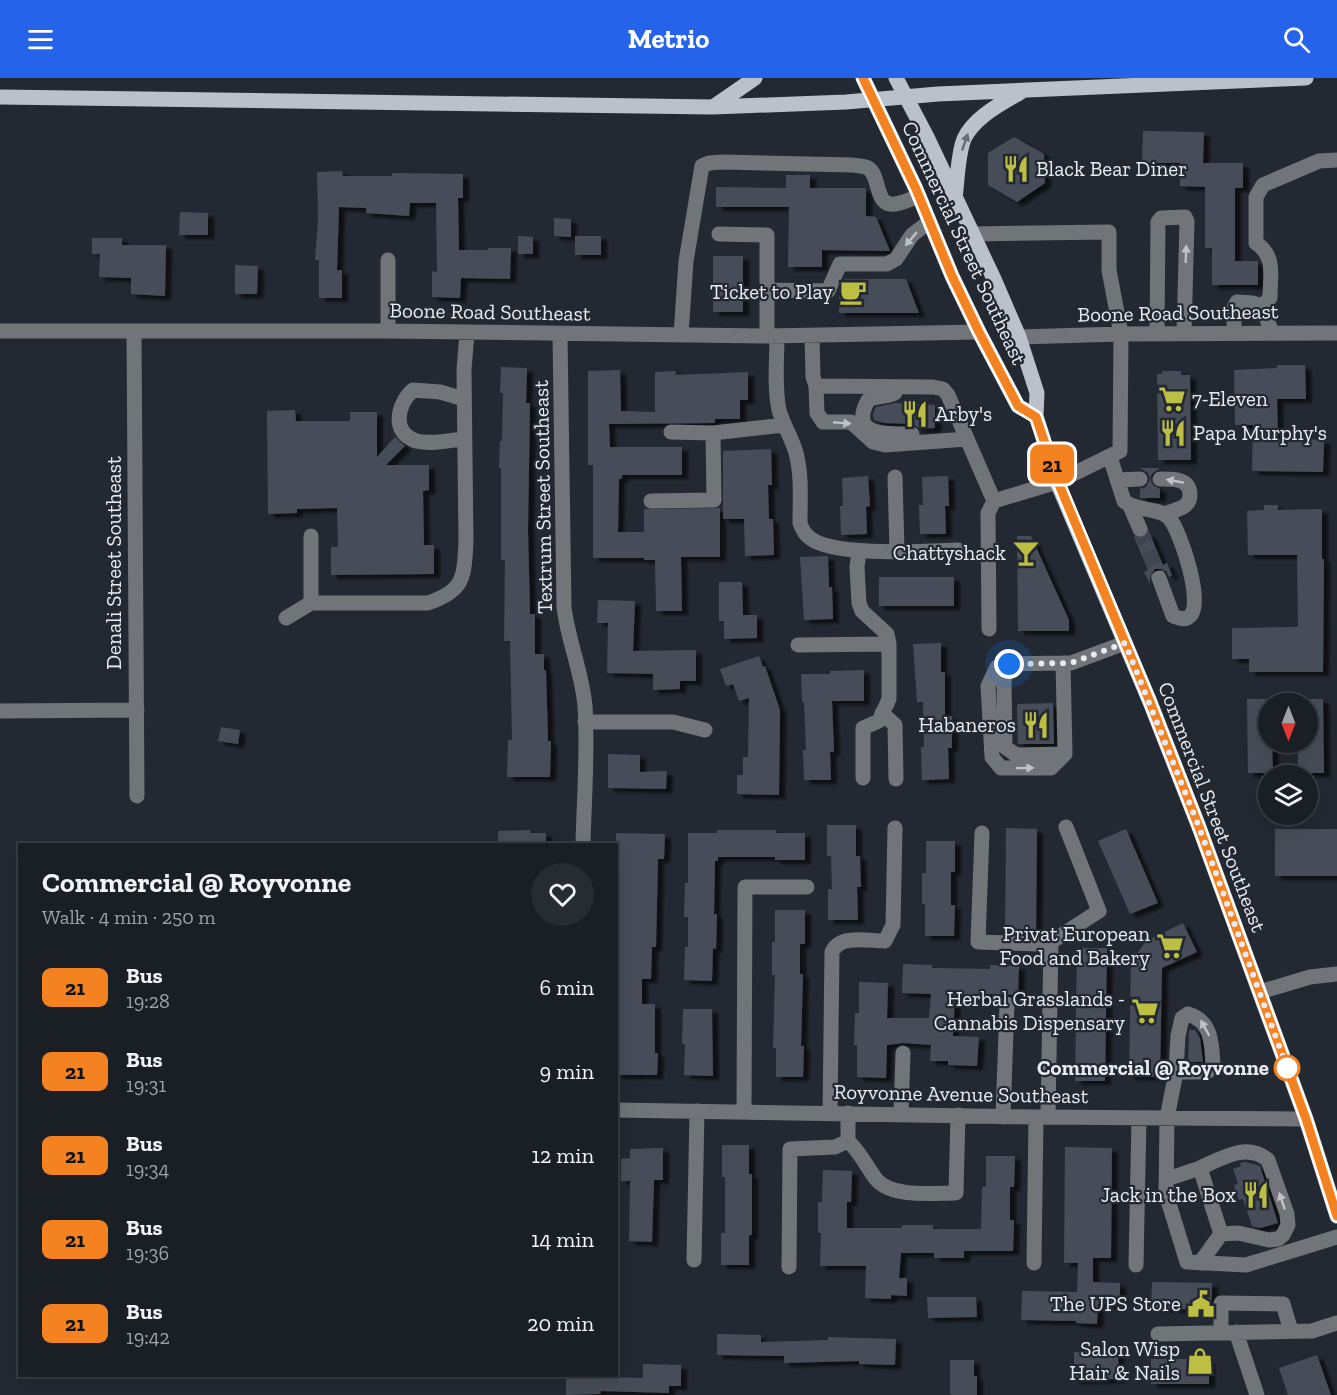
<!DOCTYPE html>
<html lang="en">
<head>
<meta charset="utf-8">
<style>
  :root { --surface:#1a1f26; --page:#272c32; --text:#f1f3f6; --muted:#9fa2a7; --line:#383d43; --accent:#2563eb }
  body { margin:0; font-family:"Zilla Slab",serif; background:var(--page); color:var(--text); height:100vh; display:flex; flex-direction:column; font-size:22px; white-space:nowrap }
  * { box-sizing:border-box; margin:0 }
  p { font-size:20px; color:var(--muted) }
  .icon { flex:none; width:33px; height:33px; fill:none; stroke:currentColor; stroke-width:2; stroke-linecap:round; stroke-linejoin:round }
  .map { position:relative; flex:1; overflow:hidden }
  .panel { position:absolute; left:18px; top:765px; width:600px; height:534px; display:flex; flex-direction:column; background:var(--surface); border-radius:0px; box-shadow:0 6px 24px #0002,0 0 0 2px var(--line) }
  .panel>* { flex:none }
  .badge { padding:0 12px; border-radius:9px; font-size:21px; line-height:39px }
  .needle { width:39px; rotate:180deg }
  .controls { position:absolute; left:1258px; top:615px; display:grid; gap:12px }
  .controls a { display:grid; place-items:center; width:60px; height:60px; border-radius:50%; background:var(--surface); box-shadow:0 6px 24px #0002,0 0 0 2px var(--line); font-size:30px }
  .you { position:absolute; width:30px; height:30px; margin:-15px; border:4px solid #fff; border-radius:50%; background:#1a73e8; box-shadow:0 0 0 9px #1a73e833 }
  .map>.badge { position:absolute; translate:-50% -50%; box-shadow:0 0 0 3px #fff }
  .round { display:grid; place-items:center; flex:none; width:63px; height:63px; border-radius:32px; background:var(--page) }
  .summary { display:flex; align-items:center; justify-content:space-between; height:102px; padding:0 24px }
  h1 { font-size:28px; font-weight:800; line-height:45px }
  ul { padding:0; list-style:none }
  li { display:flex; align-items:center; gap:18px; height:84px; padding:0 24px }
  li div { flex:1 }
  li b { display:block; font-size:22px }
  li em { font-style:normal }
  li .badge { min-width:66px; font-weight:700; text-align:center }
  header { display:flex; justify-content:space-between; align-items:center; height:78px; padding:0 24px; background:var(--accent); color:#fff; font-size:27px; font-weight:800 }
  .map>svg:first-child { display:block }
  .building { fill:#474d58; filter:url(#shadow) }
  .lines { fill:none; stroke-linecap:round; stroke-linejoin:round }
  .minor-tunnel { stroke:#40464f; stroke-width:15; stroke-dasharray:15 8; stroke-linecap:butt }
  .minor { stroke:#717479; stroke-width:15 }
  .major { stroke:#bac1cb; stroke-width:15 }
  .oneway { fill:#676d77 }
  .oneway2 { fill:#bec1c7 }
  .line-casing { stroke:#fff; stroke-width:14 }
  .line { stroke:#f58220; stroke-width:9 }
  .walk { stroke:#e7ebf1; stroke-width:6; stroke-dasharray:0 10.8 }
  .stop-dot { fill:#fff; stroke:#f58220; stroke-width:3 }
  .labels { text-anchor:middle; stroke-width:4.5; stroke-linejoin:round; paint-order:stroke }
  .poi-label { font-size:21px; fill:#e7ebf1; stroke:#232932; text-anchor:end }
  .street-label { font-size:21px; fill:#e7ebf1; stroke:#232932 }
  .stop-label { font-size:21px; font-weight:bold; fill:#e7ebf1; stroke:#232932; text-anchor:end }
</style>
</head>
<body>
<header><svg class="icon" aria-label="menu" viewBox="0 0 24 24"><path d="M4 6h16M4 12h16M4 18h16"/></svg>Metrio<svg class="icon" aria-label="search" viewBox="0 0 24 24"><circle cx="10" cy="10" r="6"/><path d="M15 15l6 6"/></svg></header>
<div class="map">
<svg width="1337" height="1317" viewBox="0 0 1337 1317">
  <defs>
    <filter id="shadow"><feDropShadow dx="6" dy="4" stdDeviation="1.5" flood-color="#0009"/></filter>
  </defs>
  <rect width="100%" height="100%" fill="#232932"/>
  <path class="building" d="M1143 53 1204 54 1203 85H1243V110H1235V183H1258V207H1212V170H1205V109L1180 108V85H1142Z
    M1014 59 1044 76 1045 105 1017 124 988 107V75Z
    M342 93 343 98H392V95L463 96V120H458L459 172H488V170H511L510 201 461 200 460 220 432 219V193L437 194 436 125H410L409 138 366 135V130L339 129 337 192H342V220H319V182H315L318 143 317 94Z
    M786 97H810V110H866V138L876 139 890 173 822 172V189H788L789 129H716V109L786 110Z
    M180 134 208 135V157H179Z
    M554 140 571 141V159L554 158Z
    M518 158 533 159V176H518Z
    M575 158H601V177H575Z
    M92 160H122V167H166L165 218 131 216V200L99 199 100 176H92Z
    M713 178H743V234H713Z
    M235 187 258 188 257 216H235Z
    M844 201H906L919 235H839V212Z
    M1277 287H1305L1306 321H1277L1278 361 1324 362 1323 394 1252 393 1253 347H1235L1234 292 1277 290Z
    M501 289 527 290 526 325H530L528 452 530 536H535V576H544V592H546L548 663H551L550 699H507L508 662H512L510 563H504L505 482H501V390H499L500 363H502L503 315H500Z
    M620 292 621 333 655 334V294L675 293 676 297 748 294V322H740V341H715V345L609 346 610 369H682V397H622V401H619L618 454H644V431L720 430V479H681L682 533H656L655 482H644V480H593V387H588V293Z
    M1162 293H1181V297H1190L1191 382H1158L1157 296H1162Z
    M896 325 935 327V350L920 351 913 346 884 345 874 342 873 336 876 329Z
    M295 332 296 343H350V334H377V379L395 359 405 368 386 387H429V412L423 413 424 467H434V496L331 497V469H338L337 430 297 431V435L268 436 267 333Z
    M771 371 772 407H768L769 441H773L774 477 745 478 744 441H723V373Z
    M1140 390H1160L1152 396 1150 400 1152 406 1160 411V420H1140V411L1146 409 1150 401 1148 395Z
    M868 398 870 428 866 429 867 456 841 457 840 428H843L842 400Z
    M948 398 949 428H945L946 456H920L919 427H923L922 399Z
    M1264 427H1278V432L1322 431V481H1324L1323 594H1249V581H1232V550L1298 549 1297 477H1248L1247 433 1264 432Z
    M1149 454 1163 487 1167 485 1172 497 1169 499 1166 493 1161 491H1155L1150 498V506L1144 494 1148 492 1134 459 1143 460Z
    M1017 458H1031L1069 542V553H1018Z
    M828 478 829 509H832L833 541 804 542 800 479Z
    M879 499H954V528H879Z
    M719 504H742L743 537H757V560L724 561V543H719Z
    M598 522 635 523 633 573 696 572V603H680V611L653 612V596L607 595 608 545H597Z
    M941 565V594H945V638H952V670H948L949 701 922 702 921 669H924L923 624H917L913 566Z
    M759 578 763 589 765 588 780 632 779 717 737 716V697H743V679H748L749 620 739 623 733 606 726 608 720 591Z
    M864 592V623H832L834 674H830L831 702H804L803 672H806L804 624H802L801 596H830V593Z
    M1247 621H1269V664H1272L1273 695H1248Z
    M1308 621H1323L1324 695H1298V664H1308Z
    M1053 625 1054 666H1018L1017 626Z
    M221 649 240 652 238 666 218 663Z
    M608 676 640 677V694L667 693 666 711 608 710Z
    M827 747H856V778H860L861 809H857L858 842H828V811H832L831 778H827Z
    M1006 750 1037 751 1036 856 1005 855Z
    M1126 751 1158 825 1130 836 1098 763Z
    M1275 751H1337V798H1275Z
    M530 752V755H546V766H498V753Z
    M717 752H776V755H805V782H775V779H718V783H715L714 836H717L716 871 713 870 712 903 684 902 685 869H688V839H684L685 805H688V755H717Z
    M616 755 665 756 664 781H658L656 869H652L651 901H642V926H655V975H658L657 997H616V898H619L620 869H616Z
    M926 763H955V794H951V827H955L954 858H925V826H922V795H926Z
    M775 832H805V866H800V896H803L801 968H804L803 999H776V970H773L775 897H772V864H775Z
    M1183 845 1197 874 1162 890 1160 999 1129 998 1131 884 1146 863Z
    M1077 870H1107L1105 1003H1075Z
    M903 886 932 887V890L990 891V887L1019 888 1018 917 989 916V920L955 919 953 958 979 959 977 988 948 987V983H930L931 967 903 965 887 967 886 1000 857 999V967H854L855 935H859V904L888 905 887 940H929L931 916 902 915Z
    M683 931H712L713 998 684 997 685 966H682Z
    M1189 952H1195L1200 960 1203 984H1188Z
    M722 1067H749V1096H752V1157H749V1187H721V1155H725V1099H722Z
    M1065 1069 1112 1070 1111 1180H1093V1204L1120 1205V1226H1098L1097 1246 1076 1245V1243L1021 1242 1022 1213 1077 1214 1078 1185H1064Z
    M663 1070V1102H654L652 1164 629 1163 630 1103H621V1081L630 1080V1071Z
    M986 1078H1015L1014 1109H1010V1142H1014L1013 1173H964V1180H934V1175H901L899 1200H907V1218L891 1217V1221L865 1220 866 1188H820L821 1155H818V1124H822L823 1092 852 1093 851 1124H847V1150H902V1147H933V1151H981L982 1109H986Z
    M1245 1084 1260 1088 1278 1145 1260 1150 1252 1148 1243 1121 1239 1122 1234 1107 1238 1106 1233 1091 1241 1088 1240 1085Z
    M1152 1204 1212 1205 1211 1232 1151 1230Z
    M927 1219H976L977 1239 928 1240Z
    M717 1256 761 1257V1264L828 1262V1259L896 1261 895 1287 859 1286V1283L784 1285V1278L717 1277Z
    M1107 1273V1276L1118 1275 1119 1301 1074 1302V1274Z
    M1317 1277 1331 1317H1288L1279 1290Z
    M1151 1281H1209V1306H1151Z
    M950 1282H974V1298H977V1317H952L950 1315Z
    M643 1286 681 1287V1308H669V1315L601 1313 600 1316 566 1317V1298L643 1300Z"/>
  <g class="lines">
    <path class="minor-tunnel" d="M1140 451 1159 500"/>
    <path class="minor" d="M719 156 767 157V212
      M388 182V253
      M1262 228 1270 220C1270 198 1276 178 1256 165V119L1263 107 1319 83 1337 82
      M0 253H388L767 258 979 254
      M134 253 137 718
      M1234 255V229L1237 224 1253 225 1262 228 1272 255
      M560 256 564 529C568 563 582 594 585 628 588 674 584 721 583 766
      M1157 256 1158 144 1161 140 1185 139 1187 143 1184 256
      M681 257 686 183 702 88 709 85 723 84 853 87C858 88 864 88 868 90 881 98 874 129 895 126 903 125 911 121 919 118
      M767 258V212L828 213 840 186H887L896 181 912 157 929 144
      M777 258C777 282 774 308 779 332 783 347 792 360 796 375 802 397 800 422 800 445 802 451 804 456 810 460 833 479 926 473 958 472
      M812 258 813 299 816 308 933 309 943 311 948 317 994 423 1057 404 1120 373 1121 256 1109 192V154L972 156
      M1019 259 1121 256 1337 255
      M816 308 817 335 823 344H851L873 364 885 367 967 361
      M895 315C887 320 876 317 868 322 848 359 889 356 912 356
      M464 321 440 314 413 312C397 326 391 355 416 363 431 367 449 362 464 361
      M671 354 713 355 784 347
      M1110 379 1124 423C1137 434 1161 429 1170 441 1181 455 1204 525 1190 538 1185 543 1179 540 1173 538L1159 500
      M895 399 897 473
      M1160 401C1173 401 1190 400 1190 417 1190 422 1188 426 1183 429 1178 432 1171 433 1165 436
      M1117 402 1140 401
      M651 423 714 422 713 355
      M1130 428 1140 451
      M311 458V525
      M859 473 857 489 859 525 862 533 887 556 889 566V621L879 643 863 650V700
      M286 540 311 525H428C464 513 464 500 466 464L464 292 467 255
      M989 551 988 435 994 423
      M798 567 889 566
      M1063 585 1065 676 1051 690H1001L992 679 988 608 997 589 1009 586 1063 585H1071L1125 565
      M1009 586 1004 603 1005 669 1016 677 1065 676
      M0 633 137 632
      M882 635 895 647 896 701
      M585 644H673L705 652
      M982 755 978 864 1038 866 1051 864
      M1260 914 1310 899 1337 896
      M1176 994H1207L1213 988C1212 966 1212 943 1188 936L1182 940 1178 958 1176 994 1167 1040 1166 1116 1187 1184 1246 1187 1337 1159
      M616 1032 1036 1039 1306 1041
      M744 1034 745 809H807
      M830 1035 832 874C840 856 868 863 885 863L893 847 895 750
      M848 1035V1063C861 1075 866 1088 876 1101 891 1120 933 1115 956 1115L958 1037
      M901 1036 903 975
      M1003 1039 1007 926
      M1048 1039 1051 864 1099 833 1066 749
      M1200 1090C1222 1080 1247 1064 1268 1082L1287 1136 1288 1147 1283 1157 1278 1161 1269 1162 1238 1155 1221 1156
      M1167 1101 1200 1090 1221 1156 1200 1185
      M694 1182 697 1033
      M1034 1185 1036 1039
      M1136 1187 1139 1040
      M789 1189 790 1071 835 1069 848 1063
      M1236 1254 1257 1317
      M1221 1255V1225L1283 1226 1291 1253
      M1158 1256 1312 1253 1337 1245"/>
    <path class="major" d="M863 0 916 111 952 198 979 254 1018 328 1036 338
      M896 0 927 59 994 201 1019 259 1037 315 1036 338 1057 404 1150 624 1199 749 1306 1041 1337 1138
      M0 19 713 29 846 24 938 16 1306 0
      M713 29 755 0
      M955 121C957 105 958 75 964 61 974 39 1001 26 1021 14"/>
  </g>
  <defs><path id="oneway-solid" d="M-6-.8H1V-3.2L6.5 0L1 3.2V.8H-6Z" transform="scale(1.5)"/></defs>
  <use class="oneway" href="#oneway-solid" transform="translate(965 64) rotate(-71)"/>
  <g class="oneway2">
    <use href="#oneway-solid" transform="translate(911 161) rotate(130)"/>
    <use href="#oneway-solid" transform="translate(1186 176) rotate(-88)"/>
    <use href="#oneway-solid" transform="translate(842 345) rotate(5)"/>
    <use href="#oneway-solid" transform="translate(1175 403) rotate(-169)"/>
    <use href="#oneway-solid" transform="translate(1025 690) rotate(-1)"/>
    <use href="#oneway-solid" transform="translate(1205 950) rotate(-119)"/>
    <use href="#oneway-solid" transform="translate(1282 1123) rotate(-109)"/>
  </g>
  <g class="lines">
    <defs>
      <path id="line" d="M863 0 916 111 952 198 979 254 1018 328 1036 339 1058 404 1150 624 1199 749 1306 1041 1337 1138"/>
    </defs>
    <use href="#line" class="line-casing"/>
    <use href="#line" class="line"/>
    <path class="walk" d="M1009 586 1071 585 1125 565 1199 749 1289 995 1287 990"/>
  </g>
  <defs>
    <symbol id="restaurant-bare" viewBox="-9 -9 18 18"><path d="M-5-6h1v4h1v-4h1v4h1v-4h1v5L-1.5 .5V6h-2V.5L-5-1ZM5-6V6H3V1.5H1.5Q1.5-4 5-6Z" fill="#bdbf43" stroke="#232932" stroke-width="2.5" paint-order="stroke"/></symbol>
    <symbol id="cafe-bare" viewBox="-9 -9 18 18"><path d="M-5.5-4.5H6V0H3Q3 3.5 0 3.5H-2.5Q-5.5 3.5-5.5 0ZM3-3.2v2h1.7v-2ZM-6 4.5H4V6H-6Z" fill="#bdbf43" stroke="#232932" stroke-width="2.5" paint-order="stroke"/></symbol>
    <symbol id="supermarket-bare" viewBox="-9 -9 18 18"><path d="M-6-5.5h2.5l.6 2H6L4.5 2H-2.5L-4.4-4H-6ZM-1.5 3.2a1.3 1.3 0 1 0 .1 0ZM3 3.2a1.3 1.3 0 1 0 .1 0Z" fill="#bdbf43" stroke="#232932" stroke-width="2.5" paint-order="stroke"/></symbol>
    <symbol id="bar-bare" viewBox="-9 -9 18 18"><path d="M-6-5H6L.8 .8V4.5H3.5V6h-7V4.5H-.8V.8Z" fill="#bdbf43" stroke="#232932" stroke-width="2.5" paint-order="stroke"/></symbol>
    <symbol id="civic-bare" viewBox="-9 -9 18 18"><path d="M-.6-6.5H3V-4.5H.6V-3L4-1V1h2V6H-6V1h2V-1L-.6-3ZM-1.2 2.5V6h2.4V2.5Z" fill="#bdbf43" stroke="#232932" stroke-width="2.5" paint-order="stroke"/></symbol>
    <symbol id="shop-bare" viewBox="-9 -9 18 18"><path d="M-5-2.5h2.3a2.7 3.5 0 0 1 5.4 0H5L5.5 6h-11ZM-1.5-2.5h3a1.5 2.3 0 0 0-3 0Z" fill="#bdbf43" stroke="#232932" stroke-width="2.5" paint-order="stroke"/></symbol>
  </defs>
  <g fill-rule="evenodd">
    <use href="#restaurant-bare" x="997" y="72" width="38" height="38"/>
    <use href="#cafe-bare" x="834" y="195" width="38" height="38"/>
    <use href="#supermarket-bare" x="1153" y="302" width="38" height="38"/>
    <use href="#restaurant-bare" x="896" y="317" width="38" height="38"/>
    <use href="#restaurant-bare" x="1154" y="336" width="38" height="38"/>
    <use href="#bar-bare" x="1007" y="456" width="38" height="38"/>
    <use href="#restaurant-bare" x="1017" y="628" width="38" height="38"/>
    <use href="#supermarket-bare" x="1151" y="849" width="38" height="38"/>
    <use href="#supermarket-bare" x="1126" y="914" width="38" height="38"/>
    <use href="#restaurant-bare" x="1237" y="1098" width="38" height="38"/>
    <use href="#civic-bare" x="1182" y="1207" width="38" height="38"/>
    <use href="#shop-bare" x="1181" y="1264" width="38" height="38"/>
  </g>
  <circle class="stop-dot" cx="1287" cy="990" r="12"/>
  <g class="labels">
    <g class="poi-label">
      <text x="1036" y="98" text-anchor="start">Black Bear Diner</text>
      <text x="833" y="221">Ticket to Play</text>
      <text x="1192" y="328" text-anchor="start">7-Eleven</text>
      <text x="935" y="343" text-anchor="start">Arby's</text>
      <text x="1193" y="362" text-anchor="start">Papa Murphy's</text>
      <text x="1006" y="482">Chattyshack</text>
      <text x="1016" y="654">Habaneros</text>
      <text x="1150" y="863">Privat European<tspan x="1150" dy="24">Food and Bakery</tspan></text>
      <text x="1125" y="928">Herbal Grasslands -<tspan x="1125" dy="24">Cannabis Dispensary</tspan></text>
      <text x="1236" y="1124">Jack in the Box</text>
      <text x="1181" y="1233">The UPS Store</text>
      <text x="1180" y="1278">Salon Wisp<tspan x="1180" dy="24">Hair &amp; Nails</tspan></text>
    </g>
    <g class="street-label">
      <text transform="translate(964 165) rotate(65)" y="7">Commercial Street Southeast</text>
      <text transform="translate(490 234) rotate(1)" y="7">Boone Road Southeast</text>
      <text transform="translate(1178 235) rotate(-1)" y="7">Boone Road Southeast</text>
      <text transform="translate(543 419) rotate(-91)" y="7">Textrum Street Southeast</text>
      <text transform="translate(114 485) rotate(-90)" y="7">Denali Street Southeast</text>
      <text transform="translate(1212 729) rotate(69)" y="7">Commercial Street Southeast</text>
      <text transform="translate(961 1016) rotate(1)" y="7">Royvonne Avenue Southeast</text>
    </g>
    <g class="stop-label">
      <text x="1269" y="997">Commercial @ Royvonne</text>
    </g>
  </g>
</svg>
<div class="controls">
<a><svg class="needle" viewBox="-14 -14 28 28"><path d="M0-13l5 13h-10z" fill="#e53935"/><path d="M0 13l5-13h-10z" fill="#9fa2a7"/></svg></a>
<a><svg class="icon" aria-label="layers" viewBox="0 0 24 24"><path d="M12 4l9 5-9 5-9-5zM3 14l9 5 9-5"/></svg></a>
</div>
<div class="you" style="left:1009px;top:586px"></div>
<b class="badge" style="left:1052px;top:386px;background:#f58220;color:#111">21</b>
<section class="panel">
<div class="summary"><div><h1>Commercial @ Royvonne</h1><p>Walk · 4 min · 250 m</p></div><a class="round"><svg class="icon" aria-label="heart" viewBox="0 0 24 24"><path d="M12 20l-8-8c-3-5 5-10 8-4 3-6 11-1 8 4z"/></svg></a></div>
<ul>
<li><span class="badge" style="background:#f58220;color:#111">21</span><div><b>Bus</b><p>19:28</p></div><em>6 min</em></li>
<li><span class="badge" style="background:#f58220;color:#111">21</span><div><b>Bus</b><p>19:31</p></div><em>9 min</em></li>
<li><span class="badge" style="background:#f58220;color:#111">21</span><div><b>Bus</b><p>19:34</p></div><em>12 min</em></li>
<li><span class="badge" style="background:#f58220;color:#111">21</span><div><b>Bus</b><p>19:36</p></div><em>14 min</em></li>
<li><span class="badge" style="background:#f58220;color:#111">21</span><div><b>Bus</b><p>19:42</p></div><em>20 min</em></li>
</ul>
</section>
</div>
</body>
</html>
